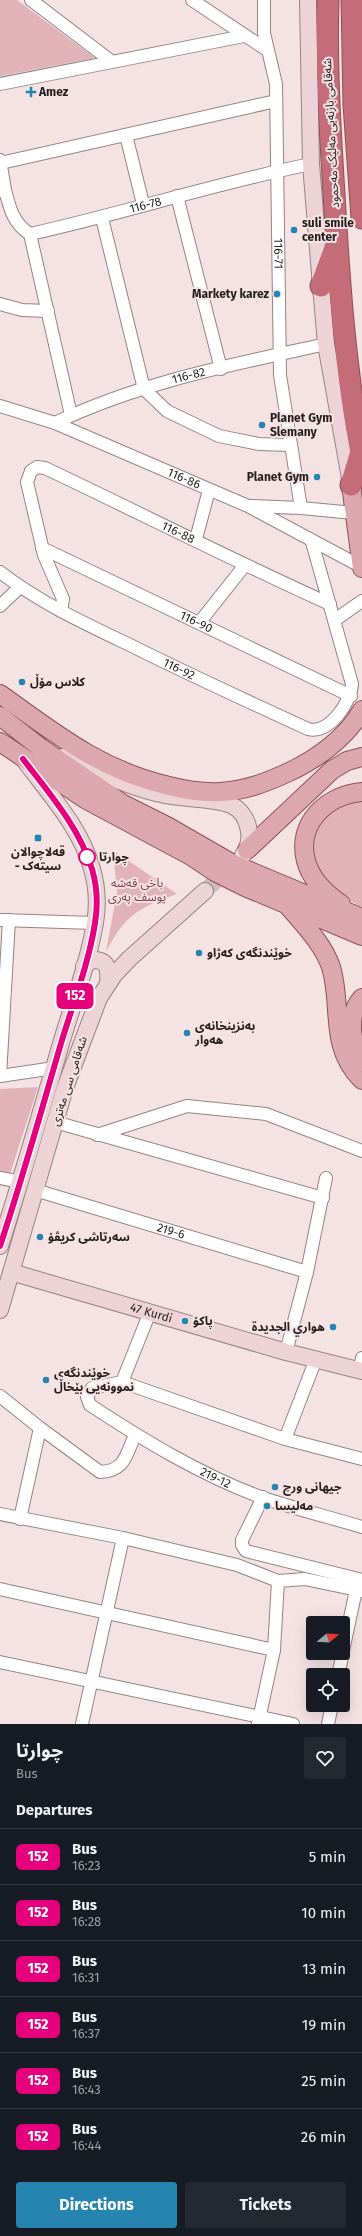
<!DOCTYPE html>
<html lang="en">
<head>
<meta charset="utf-8">
<style>
  :root { --surface:#171b24; --page:#242831; --text:#f1f3f6; --muted:#9ea1a6; --line:#363941; --accent:#2585b0 }
  body { margin:0; font-family:"Fira Sans","Noto Sans Arabic",sans-serif; background:var(--page); color:var(--text); height:100vh; display:flex; flex-direction:column; font-size:15px; white-space:nowrap }
  * { box-sizing:border-box; margin:0 }
  p { font-size:13px; color:var(--muted) }
  .icon { flex:none; width:22px; height:22px; fill:none; stroke:currentColor; stroke-width:2; stroke-linecap:round; stroke-linejoin:round }
  .map { position:relative; height:1724px; overflow:hidden }
  .drawer { display:flex; flex-direction:column; background:var(--surface); flex:1 }
  .drawer>* { flex:none }
  .badge { padding:0 8px; border-radius:6px; font-size:14px; line-height:26px }
  .needle { width:26px; rotate:72deg }
  .controls { position:absolute; left:306px; top:1616px; display:grid; gap:8px }
  .controls a { display:grid; place-items:center; width:44px; height:44px; border-radius:4px; background:var(--surface); box-shadow:0 4px 16px #0002; font-size:20px }
  .map>.badge { position:absolute; translate:-50% -50%; box-shadow:0 0 0 2px #fff }
  h2 { padding:0 16px; font-size:15px; line-height:36px }
  .round { display:grid; place-items:center; flex:none; width:42px; height:42px; border-radius:4px; background:var(--page) }
  .headline { display:flex; align-items:center; justify-content:space-between; height:68px; padding:0 16px }
  h1 { font-size:19px; font-weight:700; line-height:30px }
  .primary-button { display:flex; gap:8px; margin-top:auto; padding:8px 16px }
  .primary-button a { flex:1; height:46px; border-radius:4px; background:var(--accent); color:#fff; font-size:16px; font-weight:700; line-height:46px; text-align:center }
  .primary-button a+a { background:var(--page); color:var(--text) }
  ul { padding:0; list-style:none }
  li { display:flex; align-items:center; gap:12px; height:56px; padding:0 16px; border-top:1px solid var(--line) }
  li div { flex:1 }
  li b { display:block; font-size:15px }
  li em { font-style:normal }
  li .badge { min-width:44px; font-weight:700; text-align:center }
  .map>svg:first-child { display:block }
  .green { fill:#e1b3b8 }
  .lines { fill:none; stroke-linecap:round; stroke-linejoin:round }
  .secondary-tunnel { stroke:#cbbbbc; stroke-width:16; stroke-dasharray:16 8; stroke-linecap:butt }
  .street-casing { stroke:#958385; stroke-width:14 }
  .secondary-casing { stroke:#958385; stroke-width:18 }
  .primary-casing { stroke:#8c5158; stroke-width:20 }
  .highway-casing { stroke:#8c5158; stroke-width:23 }
  .street { stroke:#fff; stroke-width:12 }
  .secondary { stroke:#edd3d6; stroke-width:16 }
  .primary { stroke:#dca7ae; stroke-width:18 }
  .highway { stroke:#c46c78; stroke-width:21 }
  .line-casing { stroke:#fff; stroke-width:9 }
  .line { stroke:#e6007e; stroke-width:6 }
  .poi-dot { fill:#2585b0; stroke:#f5e2e3; stroke-width:1.5 }
  .stop-dot { fill:#fff; stroke:#e6007e; stroke-width:2 }
  .labels { text-anchor:middle; stroke-width:4; stroke-linejoin:round; paint-order:stroke }
  .poi-label { font-size:12px; font-weight:bold; fill:#251e1e; stroke:#f5e2e3; text-anchor:start }
  .street-label { font-size:12px; fill:#251e1e; stroke:#f5e2e3 }
  .stop-label { font-size:12px; font-weight:bold; fill:#251e1e; stroke:#f5e2e3; text-anchor:start }
  .park-label { font-size:12px; fill:#7f3f49; stroke:#f5e2e3 }
</style>
</head>
<body>
<div class="map">
<svg width="362" height="1724" viewBox="0 0 362 1724">
  <rect width="100%" height="100%" fill="#f5e2e3"/>
  <path class="green" d="M0 0H17L95 58 0 76Z
    M362 800V907C328 892 289 848 327 815 341 804 344 802 362 800Z
    M113 850 177 894C139 908 125 914 106 952L117 892Z
    M38 1087 10 1174 0 1172V1089Z"/>
  <g class="lines">
    <path class="secondary-tunnel" d="M205 891 230 867"/>
    <defs>
      <g id="street">
        <path d="M31 0 111 61"/>
        <path d="M192 0 267 50"/>
        <path id="s1" d="M264 0V33L276 84 280 375 301 508"/>
        <path d="M0 84 244 36"/>
        <path d="M126 135 143 204"/>
        <path d="M0 160 5 190 0 191"/>
        <path d="M1 163 276 101"/>
        <path id="s2" d="M5 190C10 209 13 223 30 234 125 213 216 183 311 164"/>
        <path d="M177 196 221 369"/>
        <path d="M102 218 144 389 167 411 219 436 259 444 291 445"/>
        <path d="M30 234 71 415"/>
        <path d="M0 304 22 310 48 311"/>
        <path id="s3" d="M0 406 55 423 248 506 362 567"/>
        <path id="s4" d="M55 423C140 382 235 364 326 344"/>
        <path d="M251 506 301 508 354 513"/>
        <path d="M196 539 209 490"/>
        <path id="s5" d="M42 548 351 696"/>
        <path id="s6" d="M0 572C40 603 86 624 132 646 190 675 249 702 308 729 329 735 351 702 352 684L312 542"/>
        <path d="M0 606 20 587"/>
        <path id="s7" d="M61 611 63 599 44 555 27 482 31 471 37 467 45 468C140 513 234 561 330 604"/>
        <path d="M335 620 362 601"/>
        <path d="M199 623 245 565"/>
        <path d="M0 920 95 923"/>
        <path d="M0 1076 9 920"/>
        <path d="M0 1076 54 1068"/>
        <path d="M55 1122 323 1198"/>
        <path d="M97 1135 187 1106 266 1114 362 1151"/>
        <path d="M0 1178 21 1182"/>
        <path id="s8" d="M35 1190 307 1272"/>
        <path id="s9" d="M150 1312 122 1382 92 1388 87 1397 90 1405C145 1441 201 1475 263 1498 296 1509 329 1517 362 1527"/>
        <path d="M286 1352 307 1272 326 1178"/>
        <path d="M360 1370 362 1358"/>
        <path d="M122 1382 285 1439 362 1459"/>
        <path d="M0 1396 40 1428 100 1472C125 1471 126 1455 135 1435"/>
        <path d="M285 1439 316 1359"/>
        <path d="M263 1497 242 1540V1545L246 1551 362 1580"/>
        <path d="M0 1514 123 1538 237 1565 278 1581 305 1579 362 1591"/>
        <path d="M20 1519 40 1428"/>
        <path d="M0 1589 274 1650"/>
        <path d="M343 1651 356 1590"/>
        <path d="M0 1662 293 1724"/>
        <path d="M338 1675 343 1653"/>
        <path d="M82 1724 123 1538"/>
        <path d="M258 1724 274 1650 278 1581"/>
        <path d="M328 1724 332 1705"/>
      </g>
      <g id="secondary">
        <path d="M308 0 311 164 321 286 326 344 351 484"/>
        <path d="M63 757C96 771 130 788 165 795 184 799 215 798 231 805 249 813 255 840 243 855"/>
        <path d="M84 966 92 960C109 959 109 971 108 984"/>
        <path d="M0 1246C22 1177 42 1109 62 1040 74 1001 88 963 95 923 98 906 97 886 92 869 81 828 50 795 25 761"/>
        <path id="s10" d="M11 1272 286 1352 362 1371"/>
        <path d="M0 1310 65 1088 99 998 114 975 129 959 205 891"/>
      </g>
      <path id="primary" d="M351 485 362 568
        M0 694C56 734 100 770 169 786 185 790 203 793 220 792 245 791 267 782 289 772 317 759 347 737 362 710
        M0 716 41 748 123 804 167 826 233 864 362 918
        M0 742 85 799 191 856 215 872 245 887 362 936
        M247 850 332 770 347 761 362 757
        M341 904C326 894 311 879 306 861 296 823 327 795 362 792
        M289 907C305 926 323 944 331 967 343 1007 328 1046 362 1080
        M360 1063C353 1042 345 1017 362 998"/>
      <path id="highway" d="M328 0C326 65 330 129 334 194 339 280 345 372 362 457
        M352 0 354 105 362 218
        M321 286 335 248
        M351 485 361 452"/>
    </defs>
    <use href="#street" class="street-casing"/>
    <use href="#secondary" class="secondary-casing"/>
    <use href="#primary" class="primary-casing"/>
    <use href="#highway" class="highway-casing"/>
    <use href="#street" class="street"/>
    <use href="#secondary" class="secondary"/>
    <use href="#primary" class="primary"/>
    <use href="#highway" class="highway"/>
  </g>
  <g class="lines">
    <defs>
      <path id="line" d="M0 1246C23 1177 42 1108 62 1040 74 1001 89 962 95 923 98 905 97 886 92 869 79 827 49 793 23 759"/>
    </defs>
    <use href="#line" class="line-casing"/>
    <use href="#line" class="line"/>
  </g>
  <g class="poi-dot">
    <path d="M29 86h4v4h4v4h-4v4h-4v-4h-4v-4h4z"/>
    <circle cx="294" cy="230" r="4"/>
    <circle cx="277" cy="294" r="4"/>
    <circle cx="262" cy="425" r="4"/>
    <circle cx="317" cy="477" r="4"/>
    <circle cx="22" cy="682" r="4"/>
    <rect x="34" y="834" width="8" height="8" rx="2"/>
    <circle cx="199" cy="953" r="4"/>
    <circle cx="187" cy="1033" r="4"/>
    <circle cx="40" cy="1237" r="4"/>
    <circle cx="185" cy="1321" r="4"/>
    <circle cx="333" cy="1327" r="4"/>
    <circle cx="46" cy="1380" r="4"/>
    <circle cx="275" cy="1487" r="4"/>
    <circle cx="267" cy="1506" r="4"/>
  </g>
  <circle class="stop-dot" cx="87" cy="857" r="8"/>
  <g class="labels">
    <g class="poi-label">
      <text x="39" y="96">Amez</text>
      <text x="302" y="227">suli smile<tspan x="302" dy="14">center</tspan></text>
      <text x="269" y="298" text-anchor="end">Markety karez</text>
      <text x="270" y="422">Planet Gym<tspan x="270" dy="14">Slemany</tspan></text>
      <text x="309" y="481" text-anchor="end">Planet Gym</text>
      <text x="30" y="686">کلاس مۆڵ</text>
      <text x="38" y="856" text-anchor="middle">قەلاچوالان<tspan x="38" dy="14">- سیتەک</tspan></text>
      <text x="207" y="957">خوێندنگەی کەژاو</text>
      <text x="195" y="1030">بەنزینخانەی<tspan x="195" dy="14">هەوار</tspan></text>
      <text x="48" y="1241">سەرتاشی کریڤۆ</text>
      <text x="193" y="1325">پاکۆ</text>
      <text x="325" y="1331" text-anchor="end">هواري الجديدة</text>
      <text x="54" y="1377">خوێندنگەی<tspan x="54" dy="14">نموونەیی بێخاڵ</tspan></text>
      <text x="283" y="1491">جیهانی ورچ</text>
      <text x="275" y="1510">مەلیسا</text>
    </g>
    <g class="street-label">
      <text transform="translate(331 133) rotate(-93)" y="4">شەقامی بازنەیی مەلیک مەحمود</text>
      <text dy="4" stroke="none"><textPath href="#s2" startOffset="171">116-78</textPath></text>
      <text dy="4" stroke="none"><textPath href="#s1" startOffset="255">116-71</textPath></text>
      <text dy="4" stroke="none"><textPath href="#s4" startOffset="142">116-82</textPath></text>
      <text dy="4" stroke="none"><textPath href="#s3" startOffset="198">116-86</textPath></text>
      <text dy="4" stroke="none"><textPath href="#s7" startOffset="310">116-88</textPath></text>
      <text dy="4" stroke="none"><textPath href="#s5" startOffset="171">116-90</textPath></text>
      <text dy="4" stroke="none"><textPath href="#s6" startOffset="204">116-92</textPath></text>
      <text transform="translate(69 1081) rotate(-72)" y="4">شەقامی سی مەتری</text>
      <text dy="4" stroke="none"><textPath href="#s8" startOffset="142">219-6</textPath></text>
      <text dy="4" stroke="none"><textPath href="#s10" startOffset="146">47 Kurdi</textPath></text>
      <text dy="4" stroke="none"><textPath href="#s9" startOffset="270">219-12</textPath></text>
    </g>
    <g class="stop-label">
      <text x="99" y="861">چوارتا</text>
    </g>
    <g class="park-label">
      <text x="137" y="887">باخی قەشە<tspan x="137" dy="14">یوسف پەری</tspan></text>
    </g>
  </g>
</svg>
<div class="controls">
<a><svg class="needle" viewBox="-14 -14 28 28"><path d="M0-13l5 13h-10z" fill="#e53935"/><path d="M0 13l5-13h-10z" fill="#9ea1a6"/></svg></a>
<a><svg class="icon" aria-label="locate" viewBox="0 0 24 24"><circle cx="12" cy="12" r="6"/><path d="M12 2v4M12 18v4M2 12h4M18 12h4"/></svg></a>
</div>
<b class="badge" style="left:75px;top:996px;background:#e6007e;color:#fff">152</b>
</div>
<section class="drawer">
<div class="headline"><div><h1>چوارتا</h1><p>Bus</p></div><a class="round"><svg class="icon" aria-label="heart" viewBox="0 0 24 24"><path d="M12 20l-8-8c-3-5 5-10 8-4 3-6 11-1 8 4z"/></svg></a></div>
<h2>Departures</h2>
<ul>
<li><span class="badge" style="background:#e6007e;color:#fff">152</span><div><b>Bus</b><p>16:23</p></div><em>5 min</em></li>
<li><span class="badge" style="background:#e6007e;color:#fff">152</span><div><b>Bus</b><p>16:28</p></div><em>10 min</em></li>
<li><span class="badge" style="background:#e6007e;color:#fff">152</span><div><b>Bus</b><p>16:31</p></div><em>13 min</em></li>
<li><span class="badge" style="background:#e6007e;color:#fff">152</span><div><b>Bus</b><p>16:37</p></div><em>19 min</em></li>
<li><span class="badge" style="background:#e6007e;color:#fff">152</span><div><b>Bus</b><p>16:43</p></div><em>25 min</em></li>
<li><span class="badge" style="background:#e6007e;color:#fff">152</span><div><b>Bus</b><p>16:44</p></div><em>26 min</em></li>
</ul>
<div class="primary-button"><a>Directions</a><a>Tickets</a></div>
</section>
</body>
</html>
